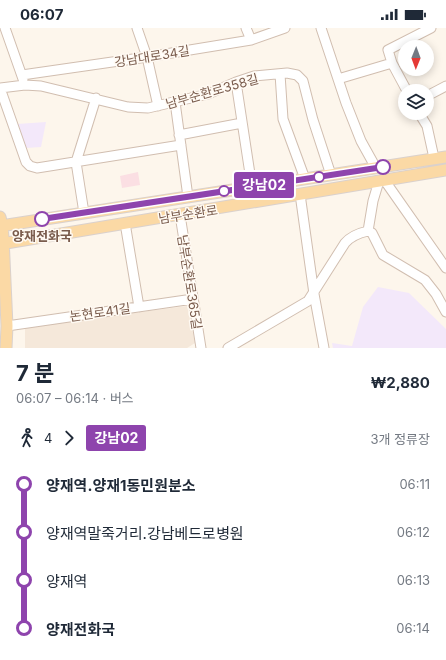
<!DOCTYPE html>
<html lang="ko">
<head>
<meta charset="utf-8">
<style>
  :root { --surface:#fff; --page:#f2f2f3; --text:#1f2937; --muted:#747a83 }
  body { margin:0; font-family:Inter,"Noto Sans KR",sans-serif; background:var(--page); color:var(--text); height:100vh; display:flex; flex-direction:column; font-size:15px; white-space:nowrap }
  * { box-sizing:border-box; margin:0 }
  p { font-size:13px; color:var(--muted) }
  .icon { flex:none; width:22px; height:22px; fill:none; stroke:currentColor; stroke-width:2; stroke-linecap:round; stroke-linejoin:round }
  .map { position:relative; height:320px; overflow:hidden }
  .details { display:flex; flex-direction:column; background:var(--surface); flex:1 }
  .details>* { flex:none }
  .badge { padding:0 8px; border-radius:3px; font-size:14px; line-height:26px }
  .needle { width:26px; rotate:181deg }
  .buttons { position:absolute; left:398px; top:12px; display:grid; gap:8px }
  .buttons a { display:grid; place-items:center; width:36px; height:36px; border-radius:50%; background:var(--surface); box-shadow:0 2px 10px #0003; font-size:20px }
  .map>.badge { position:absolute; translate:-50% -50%; box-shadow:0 0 0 2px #fff }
  .legs { display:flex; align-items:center; gap:6px; height:44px; padding:0 16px; font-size:13px }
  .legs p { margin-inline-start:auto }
  .headline { display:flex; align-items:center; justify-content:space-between; height:68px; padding:0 16px }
  h1 { font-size:22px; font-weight:700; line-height:30px }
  ul { padding:0 16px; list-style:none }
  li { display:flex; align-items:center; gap:14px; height:48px; font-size:15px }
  li i { display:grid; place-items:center; width:6px; height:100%; margin:0 5px; background:currentColor }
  li i::after { content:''; width:10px; height:10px; margin:-5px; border:3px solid; border-radius:50%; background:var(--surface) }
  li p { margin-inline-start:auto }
  li:first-child i { background:linear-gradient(#0000 50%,currentColor 0) }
  li:last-child i { background:linear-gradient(currentColor 50%,#0000 0) }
  .status { display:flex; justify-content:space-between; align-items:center; height:28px; padding:0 20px; background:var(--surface); direction:ltr }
  .status svg { height:11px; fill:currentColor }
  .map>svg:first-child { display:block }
  .residential { fill:#f5e8da }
  .education { fill:#f3e8fa }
  .medical { fill:#fbdfe3 }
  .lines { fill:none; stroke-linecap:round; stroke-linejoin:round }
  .minor-casing { stroke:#d1beb0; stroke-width:11 }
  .major-casing { stroke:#dad1cd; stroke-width:13 }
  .minor { stroke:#fff; stroke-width:9 }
  .major { stroke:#fbd9a5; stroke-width:11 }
  .line-1-casing { stroke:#fff; stroke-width:9 }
  .line-1 { stroke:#8e44ad; stroke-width:6 }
  .stop-1-dot { fill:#fff; stroke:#8e44ad; stroke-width:2 }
  .labels { text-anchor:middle; stroke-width:3; stroke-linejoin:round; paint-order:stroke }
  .street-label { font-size:13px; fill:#7a5c4d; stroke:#fffaf3 }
  .stop-label { font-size:13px; font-weight:bold; fill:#7a5c4d; stroke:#fffaf3 }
</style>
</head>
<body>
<div class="status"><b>06:07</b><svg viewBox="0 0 49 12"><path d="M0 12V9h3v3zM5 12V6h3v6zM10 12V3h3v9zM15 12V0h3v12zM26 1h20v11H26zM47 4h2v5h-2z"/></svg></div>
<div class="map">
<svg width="446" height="320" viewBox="0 0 446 320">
  <rect width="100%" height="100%" fill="#fdf6ec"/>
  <path class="residential" d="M187 278 195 315 187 320H25V299Z"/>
  <path class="education" d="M46 94 41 119 26 120 17 96Z
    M378 259 409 265 446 301V320H333L332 315 352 318 363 279Z"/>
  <path class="medical" d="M138 144 140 157 122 160 120 148Z"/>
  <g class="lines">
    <defs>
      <path id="minor" d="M5 0 23 51
        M137 0 147 29 158 78
        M246 0 251 12
        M321 0 346 75 361 113 376 140
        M280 46 283 91 305 151
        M22 47 147 29 251 12 285 0
        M338 51 392 35
        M236 54 252 159
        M0 60 25 57 41 58 128 79 148 80 208 66 236 54 254 48 287 45 297 47 303 53 313 92 331 147
        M0 60 26 134 30 138 37 140 181 117
        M407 63 392 35 388 22 431 0
        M427 68 446 58
        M175 74 188 169
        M419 85 427 98 434 130
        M179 107 242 95
        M385 153 446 240
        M300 166 314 266 324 320
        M84 185 76 134 96 70
        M180 187 201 320
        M125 195 139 279
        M368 203 372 205 383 227 425 252 436 266 446 284
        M368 203 373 173 379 153
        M7 298 193 271
        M228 320 308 273 345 215C351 208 359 205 368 203"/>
      <path id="major" d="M0 189 2 197 3 209 7 298 6 320
        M0 198 446 129
        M0 216 446 142"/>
    </defs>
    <use href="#minor" class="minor-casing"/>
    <use href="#major" class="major-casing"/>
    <use href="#minor" class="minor"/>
    <use href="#major" class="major"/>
  </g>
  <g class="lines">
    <defs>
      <path id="line-1" d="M42 191 383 139"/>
    </defs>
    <use href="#line-1" class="line-1-casing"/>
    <use href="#line-1" class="line-1"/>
  </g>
  <g class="stop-1-dot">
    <circle cx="383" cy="139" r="7"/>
    <circle cx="319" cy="149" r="5"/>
    <circle cx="224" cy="163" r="5"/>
    <circle cx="42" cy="191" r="7"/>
  </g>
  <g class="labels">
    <g class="street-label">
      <text transform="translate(152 28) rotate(-9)" y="5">강남대로34길</text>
      <text transform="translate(212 63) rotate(-16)" y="5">남부순환로358길</text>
      <text transform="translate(188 186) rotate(-9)" y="5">남부순환로</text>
      <text transform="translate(190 254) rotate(81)" y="5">남부순환로365길</text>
      <text transform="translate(100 284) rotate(-8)" y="5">논현로41길</text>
    </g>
    <g class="stop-label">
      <text x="42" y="213">양재전화국</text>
    </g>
  </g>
</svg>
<div class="buttons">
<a><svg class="needle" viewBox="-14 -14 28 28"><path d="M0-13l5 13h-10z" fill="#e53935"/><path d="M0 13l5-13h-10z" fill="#747a83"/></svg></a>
<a><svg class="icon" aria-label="layers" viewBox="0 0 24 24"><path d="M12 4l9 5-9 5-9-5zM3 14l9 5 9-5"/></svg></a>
</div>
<b class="badge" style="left:264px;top:157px;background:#8e44ad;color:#fff">강남02</b>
</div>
<section class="details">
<div class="headline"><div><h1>7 분</h1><p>06:07 – 06:14 · 버스</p></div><b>₩2,880</b></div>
<div class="legs"><svg class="icon" aria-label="walk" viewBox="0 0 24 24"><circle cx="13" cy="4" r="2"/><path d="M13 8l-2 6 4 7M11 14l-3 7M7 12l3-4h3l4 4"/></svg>4<svg class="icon" aria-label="forward" viewBox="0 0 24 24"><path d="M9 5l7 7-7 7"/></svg><b class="badge" style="background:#8e44ad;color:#fff">강남02</b><p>3개 정류장</p></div>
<ul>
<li><i style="color:#8e44ad"></i><b>양재역.양재1동민원분소</b><p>06:11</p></li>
<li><i style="color:#8e44ad"></i><span>양재역말죽거리.강남베드로병원</span><p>06:12</p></li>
<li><i style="color:#8e44ad"></i><span>양재역</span><p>06:13</p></li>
<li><i style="color:#8e44ad"></i><b>양재전화국</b><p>06:14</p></li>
</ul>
</section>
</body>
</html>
